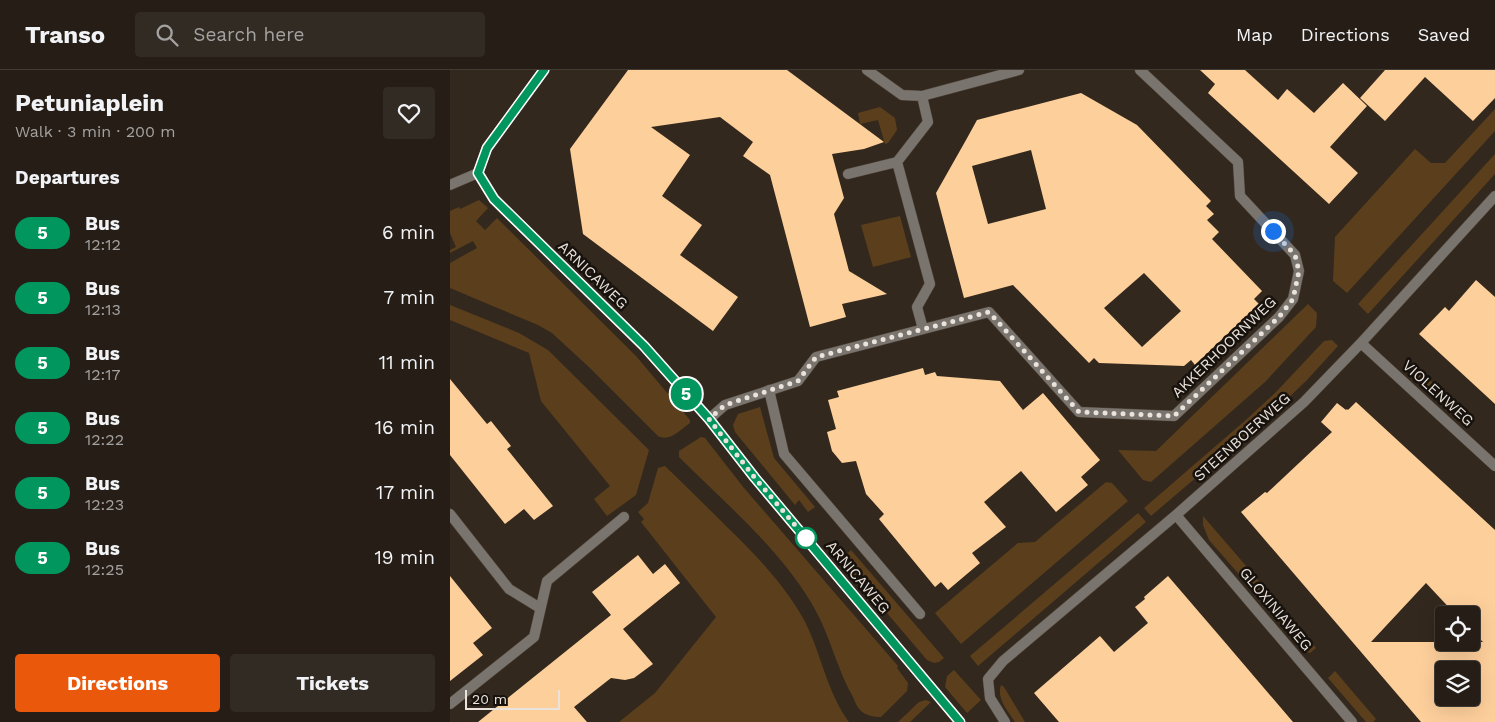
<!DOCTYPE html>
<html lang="en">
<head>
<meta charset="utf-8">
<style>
  :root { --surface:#261e16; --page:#322b23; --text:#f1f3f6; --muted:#a4a2a1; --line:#423c35; --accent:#ea580c }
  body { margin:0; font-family:"Work Sans",sans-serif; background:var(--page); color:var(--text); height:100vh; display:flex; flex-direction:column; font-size:19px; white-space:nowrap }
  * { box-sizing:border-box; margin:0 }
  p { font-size:16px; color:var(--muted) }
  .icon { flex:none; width:28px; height:28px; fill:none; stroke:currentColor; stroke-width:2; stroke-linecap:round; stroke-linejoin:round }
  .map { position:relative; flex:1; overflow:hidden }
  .side { display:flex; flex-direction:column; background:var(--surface); width:450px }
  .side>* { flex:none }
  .badge { padding:0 10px; border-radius:16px; font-size:18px; line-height:32px }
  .tools { position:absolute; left:985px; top:536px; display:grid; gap:10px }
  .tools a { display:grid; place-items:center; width:45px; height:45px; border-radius:5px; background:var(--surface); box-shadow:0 5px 20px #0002,0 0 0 1px var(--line); font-size:25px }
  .scale { position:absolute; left:15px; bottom:12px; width:95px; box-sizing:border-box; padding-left:5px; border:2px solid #eae3db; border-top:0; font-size:14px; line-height:18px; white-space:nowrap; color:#eae3db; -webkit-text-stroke:4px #17120d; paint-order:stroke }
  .you { position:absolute; width:25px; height:25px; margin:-12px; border:4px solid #fff; border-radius:50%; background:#1a73e8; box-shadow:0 0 0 8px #1a73e833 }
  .map>.badge { position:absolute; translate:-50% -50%; box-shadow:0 0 0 2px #fff }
  h2 { padding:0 15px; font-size:19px; line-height:45px }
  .round { display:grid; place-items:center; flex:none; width:52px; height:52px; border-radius:5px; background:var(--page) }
  .head { display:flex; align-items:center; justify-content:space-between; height:85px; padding:0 15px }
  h1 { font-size:24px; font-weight:700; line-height:38px }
  .button { display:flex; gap:10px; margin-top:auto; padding:10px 15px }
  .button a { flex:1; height:58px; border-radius:5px; background:var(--accent); color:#fff; font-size:20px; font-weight:700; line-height:58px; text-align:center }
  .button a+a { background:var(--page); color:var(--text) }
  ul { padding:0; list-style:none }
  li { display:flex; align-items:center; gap:15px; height:65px; padding:0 15px }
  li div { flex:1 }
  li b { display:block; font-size:19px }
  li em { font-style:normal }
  li .badge { min-width:55px; font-weight:700; text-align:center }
  header { display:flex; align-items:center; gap:30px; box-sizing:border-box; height:70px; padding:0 25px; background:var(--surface); border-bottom:1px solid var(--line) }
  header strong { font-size:24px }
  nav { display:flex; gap:28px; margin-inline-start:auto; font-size:18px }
  .search { width:350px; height:45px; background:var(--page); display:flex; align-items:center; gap:12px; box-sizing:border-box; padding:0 18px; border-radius:5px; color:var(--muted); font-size:19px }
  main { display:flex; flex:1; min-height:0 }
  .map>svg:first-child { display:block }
  .green { fill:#5b3f1c }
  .building { fill:#fdcf9b; fill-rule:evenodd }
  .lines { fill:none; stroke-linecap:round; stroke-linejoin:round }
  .street-casing { stroke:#50463b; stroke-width:11 }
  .secondary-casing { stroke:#50463b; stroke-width:11 }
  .street { stroke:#7a746e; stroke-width:10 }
  .secondary { stroke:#a79e95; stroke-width:10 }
  .line-casing { stroke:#fff; stroke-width:11 }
  .line { stroke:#00965e; stroke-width:8 }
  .walk { stroke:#eae3db; stroke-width:5; stroke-dasharray:0 9 }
  .stop-dot { fill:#fff; stroke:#00965e; stroke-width:2.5 }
  .labels { text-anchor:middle; stroke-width:5; stroke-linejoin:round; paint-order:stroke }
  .street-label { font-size:15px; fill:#eae3db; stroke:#17120d }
</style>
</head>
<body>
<header>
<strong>Transo</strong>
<div class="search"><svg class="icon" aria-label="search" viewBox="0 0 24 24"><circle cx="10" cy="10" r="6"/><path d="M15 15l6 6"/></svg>Search here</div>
<nav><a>Map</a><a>Directions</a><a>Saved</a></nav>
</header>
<main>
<section class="side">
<div class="head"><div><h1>Petuniaplein</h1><p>Walk · 3 min · 200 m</p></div><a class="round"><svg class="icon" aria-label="heart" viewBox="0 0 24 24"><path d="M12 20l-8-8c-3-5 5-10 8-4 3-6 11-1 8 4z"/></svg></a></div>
<h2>Departures</h2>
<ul>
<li><span class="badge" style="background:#00965e;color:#fff">5</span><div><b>Bus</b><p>12:12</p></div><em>6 min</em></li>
<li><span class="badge" style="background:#00965e;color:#fff">5</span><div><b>Bus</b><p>12:13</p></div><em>7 min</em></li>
<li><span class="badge" style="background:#00965e;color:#fff">5</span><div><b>Bus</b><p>12:17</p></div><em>11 min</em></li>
<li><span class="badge" style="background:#00965e;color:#fff">5</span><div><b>Bus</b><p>12:22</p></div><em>16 min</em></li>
<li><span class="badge" style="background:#00965e;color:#fff">5</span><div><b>Bus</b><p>12:23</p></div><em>17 min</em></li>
<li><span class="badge" style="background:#00965e;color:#fff">5</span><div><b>Bus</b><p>12:25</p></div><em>19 min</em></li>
</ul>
<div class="button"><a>Directions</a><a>Tickets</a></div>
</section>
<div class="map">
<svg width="1045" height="652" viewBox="0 0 1045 652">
  <rect width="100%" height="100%" fill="#33281d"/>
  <path class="green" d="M430 37 445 48 447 60 438 73 435 74 428 50 410 54 408 43Z
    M1045 39V61L897 223 883 211 885 167 965 79 981 93H995Z
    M1045 84V104L918 244 908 234Z
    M29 130 38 138 26 151 35 160 47 148 186 286 240 350V353C230 360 220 372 208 366L141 299 102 263 88 255 0 218V193L27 178 23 171 0 183V180L6 177 0 163V141L9 137 10 139Z
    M450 146 461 187 423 197 411 155Z
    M858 234 867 243 866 257 815 312 701 412 693 410 668 380 706 381Z
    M0 235 69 263 98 280 199 380 186 425 157 446 144 429 160 416 91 331 79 283 0 250Z
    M882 270 888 276 857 310 831 335 701 446 694 438 797 349 826 322 874 271Z
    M971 302 1007 335 1001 342 964 309Z
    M310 337 324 388 365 437 358 442 349 430 345 435 285 362 283 355 288 344Z
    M251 367 255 368 294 418 448 596 447 598 458 613 457 621 431 647C424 647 416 646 410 640 407 637 405 632 403 627 388 601 381 570 367 543 336 484 276 434 229 387V381Z
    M215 396C236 416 257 437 277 457 306 485 333 513 353 548 371 581 376 621 399 652H169L205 623 266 547 191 452 194 449 188 442 198 433 208 398Z
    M656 412 662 413 678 431 511 574 485 543 568 473 585 472Z
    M688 443 696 452 528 596 520 586Z
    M753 446 816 519 808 526 759 470 753 455Z
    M401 480 494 588 489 592 484 593 477 590 390 488H393Z
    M820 524 866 578 860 583 857 582 812 531Z
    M504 600 531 630 517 643 495 617 497 606Z
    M885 601 926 649 923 652H916L878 608Z
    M551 615 554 617 575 652H565C558 641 546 628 551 615Z
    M476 630 481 632 460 652H448L469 632Z"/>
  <path class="building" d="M178 0H337L434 72 414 79 382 84 394 128 384 144 399 201 437 224 392 234 396 247 360 257 320 105 293 86 303 72 270 47 201 57 240 85 212 126 252 155 230 185 288 227 263 261 133 164 120 79Z
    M750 0H795L828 30 837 19 864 43 893 13 917 36 880 77 908 103 879 134 758 23 765 14Z
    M935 0H1045V28L1023 51 975 7 935 51 910 28Z
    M631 23 687 55 761 131 756 136 764 144 757 150 769 162 762 169 812 221 804 229 809 234 745 295 741 290 734 296 649 293 644 288 639 293 563 215 514 228 486 123 516 70 527 50ZM581 80 596 139 538 154 522 96ZM694 203 731 241 692 277 654 238Z
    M1026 210 1045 227V334L969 264 995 237 999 241Z
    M473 298 475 305 485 302 487 306 550 311 573 340 593 323 650 390 631 407 638 415 606 442 571 401 534 432 556 457 522 483 530 493 498 520 491 512 485 517 429 449 434 444 416 424 406 391 392 393 382 381 377 362 386 359 378 330 389 327 387 321Z
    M0 309 37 354 41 351 61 376 57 379 103 436 84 450 74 439 55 454 0 385Z
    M906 332 1045 460V652H971L791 442 815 422 817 423 882 362 871 352 887 333 896 340 897 339 898 340ZM976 513 1006 545H1021V560L1033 572H921ZM994 600H1021V628H994Z
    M188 485 203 504 215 494 230 513 173 559 203 594 184 608 175 610 161 608 124 637 137 652H28L161 545 142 522Z
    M0 506 42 558 23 573 33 585 0 611Z
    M718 506 773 570 843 652H609L584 623 650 566 664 582 698 553 685 537 695 529 694 527Z"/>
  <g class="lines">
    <defs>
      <path id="street" d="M417 0 452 25 472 26 569 0
        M472 26 478 52 447 92 480 214 467 237 473 259
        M398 104 447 92
        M0 115 28 103
        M911 273 1045 396
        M319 320 334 384 470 544
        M259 349 275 335 348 311 366 287 539 242 629 342 724 346 829 247 843 229 849 201 845 185 790 126 788 92 690 0
        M0 444 59 519 90 538
        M726 445 902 652
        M0 634 84 567 97 511 174 447
        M555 652 540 628 538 609 553 591 726 445 854 332 911 273 1045 126"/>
      <path id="secondary" d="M94 0 37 78 28 103 44 129 194 276 259 349 305 408 510 652"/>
    </defs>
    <use href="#street" class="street-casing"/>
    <use href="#secondary" class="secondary-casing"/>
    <use href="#street" class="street"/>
    <use href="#secondary" class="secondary"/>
  </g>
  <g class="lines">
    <defs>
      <path id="line" d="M94 0 37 78 28 103 44 129 194 276 259 349 305 408 510 652"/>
    </defs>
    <use href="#line" class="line-casing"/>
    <use href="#line" class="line"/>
    <path class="walk" d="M356 468 305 408 259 349 275 335 348 311 366 287 539 242 629 342 724 346 829 247 843 229 849 201 845 185 823 161"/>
  </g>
  <circle class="stop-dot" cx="356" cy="468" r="10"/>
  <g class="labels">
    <g class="street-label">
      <text transform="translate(143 205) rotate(44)" y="5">ARNICAWEG</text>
      <text transform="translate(774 277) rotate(-44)" y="5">AKKERHOORNWEG</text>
      <text transform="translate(988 323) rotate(42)" y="5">VIOLENWEG</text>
      <text transform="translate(792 367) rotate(-42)" y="5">STEENBOERWEG</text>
      <text transform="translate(408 507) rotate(50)" y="5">ARNICAWEG</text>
      <text transform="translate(826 539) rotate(50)" y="5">GLOXINIAWEG</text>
    </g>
  </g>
</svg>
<div class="tools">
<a><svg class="icon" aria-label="locate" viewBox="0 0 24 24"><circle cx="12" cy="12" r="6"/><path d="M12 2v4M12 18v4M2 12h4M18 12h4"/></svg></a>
<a><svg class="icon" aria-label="layers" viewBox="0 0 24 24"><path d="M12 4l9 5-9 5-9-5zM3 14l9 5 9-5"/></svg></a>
</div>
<div class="scale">20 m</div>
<div class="you" style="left:823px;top:161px"></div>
<b class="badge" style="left:236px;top:324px;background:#00965e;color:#fff">5</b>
</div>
</main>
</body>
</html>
